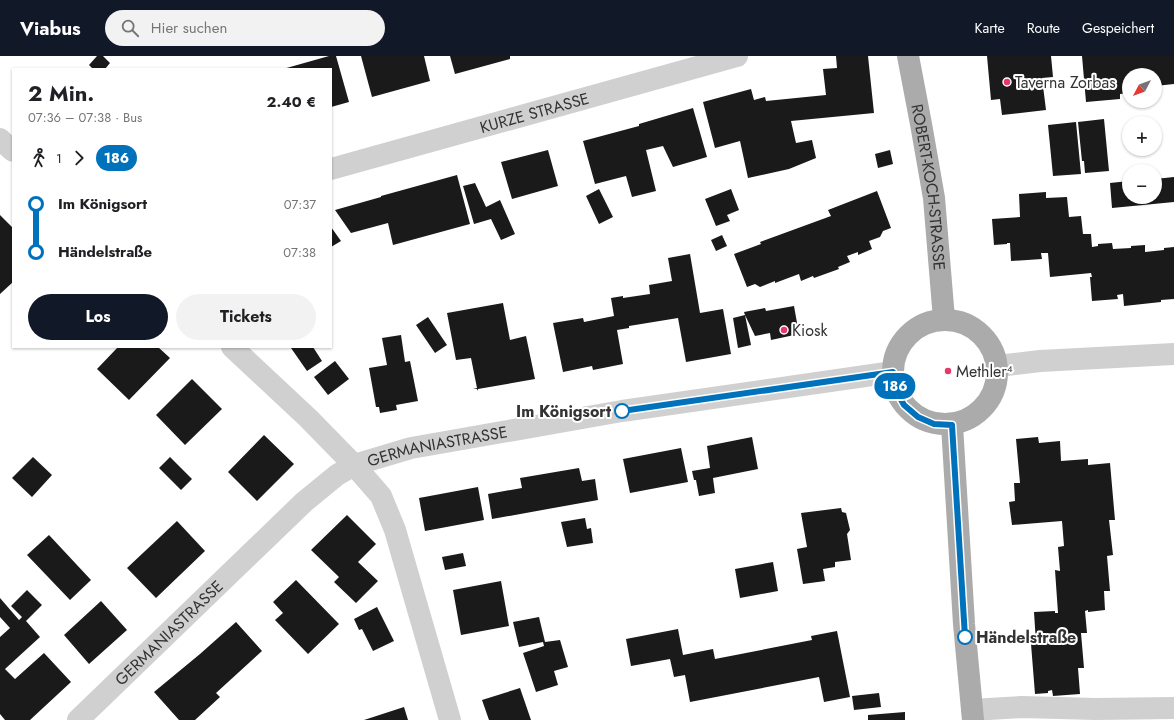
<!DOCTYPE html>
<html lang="de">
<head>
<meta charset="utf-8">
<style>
  :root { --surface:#fff; --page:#f2f2f2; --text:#202124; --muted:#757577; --accent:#111827 }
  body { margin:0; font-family:Jost,sans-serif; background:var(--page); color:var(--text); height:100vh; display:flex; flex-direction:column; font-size:15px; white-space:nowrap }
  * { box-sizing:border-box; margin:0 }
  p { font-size:13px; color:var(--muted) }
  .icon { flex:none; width:22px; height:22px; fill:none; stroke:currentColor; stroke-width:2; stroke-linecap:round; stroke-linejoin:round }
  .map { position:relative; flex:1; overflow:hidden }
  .panel { position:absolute; left:12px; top:12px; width:320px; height:280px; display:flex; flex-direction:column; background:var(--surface); border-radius:0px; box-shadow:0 1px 3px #0004 }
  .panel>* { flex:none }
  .badge { padding:0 8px; border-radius:13px; font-size:14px; line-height:26px }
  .needle { width:26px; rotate:229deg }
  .controls { position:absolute; left:1122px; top:12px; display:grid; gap:8px }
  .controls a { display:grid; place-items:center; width:40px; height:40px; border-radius:50%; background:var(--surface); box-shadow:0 1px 3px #0004; font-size:20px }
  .map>.badge { position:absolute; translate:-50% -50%; box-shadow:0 0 0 2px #fff }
  .legs { display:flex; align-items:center; gap:6px; height:44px; padding:0 16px; font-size:13px }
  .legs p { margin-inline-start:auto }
  .summary { display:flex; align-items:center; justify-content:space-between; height:68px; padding:0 16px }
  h1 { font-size:22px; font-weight:700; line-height:30px }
  .button { display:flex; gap:8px; margin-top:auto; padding:8px 16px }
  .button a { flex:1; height:46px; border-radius:24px; background:var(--accent); color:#fff; font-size:16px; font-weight:700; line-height:46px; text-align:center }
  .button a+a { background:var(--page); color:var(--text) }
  ul { padding:0 16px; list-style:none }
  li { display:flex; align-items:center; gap:14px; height:48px; font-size:15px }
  li i { display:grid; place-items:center; width:6px; height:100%; margin:0 5px; background:currentColor }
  li i::after { content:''; width:10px; height:10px; margin:-5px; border:3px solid; border-radius:50%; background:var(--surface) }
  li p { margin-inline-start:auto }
  li:first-child i { background:linear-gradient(#0000 50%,currentColor 0) }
  li:last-child i { background:linear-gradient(currentColor 50%,#0000 0) }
  header { display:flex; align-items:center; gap:24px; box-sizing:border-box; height:56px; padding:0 20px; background:var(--accent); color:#fff }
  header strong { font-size:19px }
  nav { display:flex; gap:22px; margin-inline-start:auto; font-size:14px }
  .search { width:280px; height:36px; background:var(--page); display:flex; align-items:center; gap:10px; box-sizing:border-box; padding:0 14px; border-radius:22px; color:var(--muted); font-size:15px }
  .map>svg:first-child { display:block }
  .building { fill:#1a1a1a }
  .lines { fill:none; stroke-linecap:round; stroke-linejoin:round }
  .minor { stroke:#d0d0d0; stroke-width:22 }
  .major { stroke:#ababab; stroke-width:22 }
  .line-1-casing { stroke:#fff; stroke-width:9 }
  .line-1 { stroke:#0072bc; stroke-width:6 }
  .poi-dot { fill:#e8376a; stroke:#fff; stroke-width:1.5 }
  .stop-1-dot { fill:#fff; stroke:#0072bc; stroke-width:2 }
  .labels { text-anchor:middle; stroke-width:4; stroke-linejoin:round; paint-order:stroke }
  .poi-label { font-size:16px; fill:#333; stroke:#fff; text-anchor:start }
  .street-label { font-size:16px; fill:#333; stroke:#fff }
  .stop-label { font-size:16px; font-weight:bold; fill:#333; stroke:#fff; text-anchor:end }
</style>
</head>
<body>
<header>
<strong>Viabus</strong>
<div class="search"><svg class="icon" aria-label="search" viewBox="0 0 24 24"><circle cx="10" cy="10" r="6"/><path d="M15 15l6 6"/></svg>Hier suchen</div>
<nav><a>Karte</a><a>Route</a><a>Gespeichert</a></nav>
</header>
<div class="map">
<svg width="1174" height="664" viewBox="0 0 1174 664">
  <rect width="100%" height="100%" fill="#fff"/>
  <path class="building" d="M97 0H103L110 7 105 13H93L89 9Z
    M329 0H336L349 46 331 51V13H283Z
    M361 0H424L430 25 372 41Z
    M450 0H510V3L455 18Z
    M836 0H868L874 57 791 65 796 87 812 84 816 102 789 113 748 122 740 85 715 92 703 46 751 33 754 44 765 41 766 45 826 39 823 13 837 12Z
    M987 0H1051L1053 21 1042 22 1046 54 1002 59 1000 43 991 44Z
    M1082 0H1174V28L1155 30V19H1129V37L1120 38V43L1086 46Z
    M693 52 707 101 673 111 663 90 646 94 656 135 632 141 626 120 595 128 583 85 639 70V68Z
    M1104 63 1109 115 1085 117 1084 105H1082L1078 66Z
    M1076 66 1081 118 1053 120 1048 69Z
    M548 94 558 130 512 143 501 106Z
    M890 94 893 108 878 112 875 98Z
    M457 119 470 168 393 189 388 167 351 177 335 154 381 141V140Z
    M1174 121V146L1112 152 1110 127 1129 125V141H1155V123Z
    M475 127 486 151 500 144 515 178 501 184 491 163 474 168 463 130Z
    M599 133 613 161 599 168 586 140Z
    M731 133 739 154 727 159 730 165 716 170 705 143Z
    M877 135 891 172 883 175 880 181 869 185 872 193 858 199V196L847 200 850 206 838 211 839 213 814 222 813 220 801 225 799 218 775 227V225L760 231 755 228 747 231 734 198 761 188 760 186 831 160 828 154Z
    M1046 136V142L1067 141 1069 161 1081 160 1083 178H1091L1092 191 1098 190V188L1112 187 1113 193 1131 192V190L1145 189V196L1164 194V192L1174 191V243L1161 244V246L1124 250 1123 238 1117 239 1118 243 1092 245 1090 221H1092L1091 217 1050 221 1048 197H1041L1042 203 1011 205 1010 187H1007V188L994 189 992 163 1020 161 1019 138Z
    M0 159 13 172V226L0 238Z
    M331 171 341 185 331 191Z
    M722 179 727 190 716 195 711 184Z
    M690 198 700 257 723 253 731 298 686 306 678 262 629 270V272L617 274 623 308 593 314 592 310 563 316 553 267 583 262 584 266 614 260 611 242 623 240V242L650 238 649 229 672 225 668 202Z
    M503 247 510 284 526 280 535 323 478 333 477 335V333H473L477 332 471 302 456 304 447 257Z
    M794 250 799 278 771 284 770 277 755 280 745 259 751 289 738 292 733 262 745 259 744 256 765 252 766 255Z
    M428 261 447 289 435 297 416 269Z
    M401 279 405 306 410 305 418 345 396 349 397 354 380 357 379 351H376L369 312 387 309 382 282Z
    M118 291H158L170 302 129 344 97 313Z
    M293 291H313L322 305 307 315 291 292Z
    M335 305 349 323 328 339 314 321Z
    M192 323 222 353 185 389 156 359Z
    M264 379 294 408 257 445 228 416Z
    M752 381 758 413 713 422 715 437 699 440 696 424H694L692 415 710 412 707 390Z
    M1038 381 1039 387 1060 385 1061 405 1088 403V409L1110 407 1115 464H1109L1113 499 1107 500 1110 535H1104L1105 554 1088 556V554L1085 555 1087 577H1081L1084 612H1078L1080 638 1053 640 1052 634 1048 635V637L1035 638 1031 588 1036 587 1034 556 1055 555V557H1058L1055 514 1060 515 1058 491 1064 490 1062 465 1012 469 1009 446 1015 445 1014 427H1020L1016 383Z
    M681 392 688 426 630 437 623 403Z
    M33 401 52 419 32 441 12 422Z
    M170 401 192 423 181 434 159 412Z
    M579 412 582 425 595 423 598 444 492 463 488 438 522 432 520 422Z
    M478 431 484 464 425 475 419 442Z
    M841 452 842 456 846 457 850 474 847 478 851 504 835 506V511L823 513 825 525 803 528 797 493 807 491 801 457Z
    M347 459 376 488 358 506 378 525 356 547 334 526 339 521 311 494Z
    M585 462 587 473 591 472 593 487 567 491 561 466Z
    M177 465 205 495 156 542 127 512Z
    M49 479 91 524 70 544 27 499Z
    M463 497 466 510 445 514 442 501Z
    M773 506 778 535 740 542 735 513Z
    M296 524 339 568 308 598 275 564 283 557 273 546Z
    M501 525 509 570 461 579 453 534Z
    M27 534 42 549 26 565 40 581 5 613 15 623 44 597 71 626 30 664H5L0 658V581L10 572 0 561V542L19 564 22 561 11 550Z
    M101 545 127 574 89 608 64 579Z
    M377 551 394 585 373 595 362 573 359 574 354 563Z
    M539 561 545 586 560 584 568 611 554 615 558 629 536 636 523 597 544 590 543 586 519 591 513 566Z
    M236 566 262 595 216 637 220 641 195 664H179L154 636 200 598Z
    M678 573 683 599 713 593 715 603 812 584 811 580 837 575 850 641 824 646 819 621 690 646 685 619 674 621 670 603 631 610 626 583Z
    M520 632 531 664H489L482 644Z
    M879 637 881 651 854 654 852 640Z
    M404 651 408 664H364Z
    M905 656V664H868V659Z"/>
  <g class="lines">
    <g class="minor">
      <path d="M0 83 13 95"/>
      <path id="s1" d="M331 113 737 0"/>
      <path d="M232 291 308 362 354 409 381 440 395 474 450 664"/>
      <path d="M998 310 1040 305 1174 298"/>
      <path d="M972 654 1022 651 1096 653 1174 652"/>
      <path id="s2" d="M78 664 304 446 337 419 354 409 411 392 622 355 893 316"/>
    </g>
    <g class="major">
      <path id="s3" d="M908 0 921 68 934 142 944 263"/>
      <circle cx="945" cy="316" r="52"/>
      <path d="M952 369 964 568 973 664"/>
    </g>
  </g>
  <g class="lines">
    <defs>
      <path id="line-1" d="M622 355 893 316 895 333 904 349 918 361 934 368 952 369 965 581"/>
    </defs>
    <use href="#line-1" class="line-1-casing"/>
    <use href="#line-1" class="line-1"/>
  </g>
  <g class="poi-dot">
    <circle cx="1007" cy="26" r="4"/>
    <circle cx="784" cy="274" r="4"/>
    <circle cx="948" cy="315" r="4"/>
  </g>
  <g class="stop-1-dot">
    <circle cx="622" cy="355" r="7"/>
    <circle cx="965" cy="581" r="7"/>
  </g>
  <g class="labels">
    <g class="poi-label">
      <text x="1015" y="32">Taverna Zorbas</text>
      <text x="792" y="280">Kiosk</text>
      <text x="956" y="321">Methler⁴</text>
    </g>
    <g class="street-label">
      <text dy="6" stroke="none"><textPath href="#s1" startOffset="211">KURZE STRASSE</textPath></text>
      <text dy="6" stroke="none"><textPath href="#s3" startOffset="133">ROBERT-KOCH-STRASSE</textPath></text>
      <text dy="6" stroke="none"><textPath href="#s2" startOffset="462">GERMANIASTRASSE</textPath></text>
      <text dy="6" stroke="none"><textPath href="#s2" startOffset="126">GERMANIASTRASSE</textPath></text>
    </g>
    <g class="stop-label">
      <text x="611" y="361">Im Königsort</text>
      <text x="976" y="587" text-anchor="start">Händelstraße</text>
    </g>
  </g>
</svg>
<div class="controls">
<a><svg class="needle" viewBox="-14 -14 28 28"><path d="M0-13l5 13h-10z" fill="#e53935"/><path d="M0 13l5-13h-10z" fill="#757577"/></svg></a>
<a>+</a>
<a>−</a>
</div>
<b class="badge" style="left:895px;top:330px;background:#0072bc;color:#fff">186</b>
<section class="panel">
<div class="summary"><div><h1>2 Min.</h1><p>07:36 – 07:38 · Bus</p></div><b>2.40 €</b></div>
<div class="legs"><svg class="icon" aria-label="walk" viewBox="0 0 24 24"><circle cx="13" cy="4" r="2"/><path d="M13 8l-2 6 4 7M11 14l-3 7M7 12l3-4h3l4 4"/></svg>1<svg class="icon" aria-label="forward" viewBox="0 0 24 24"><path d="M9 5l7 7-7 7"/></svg><b class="badge" style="background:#0072bc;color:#fff">186</b></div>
<ul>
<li><i style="color:#0072bc"></i><b>Im Königsort</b><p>07:37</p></li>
<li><i style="color:#0072bc"></i><b>Händelstraße</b><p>07:38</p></li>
</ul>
<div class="button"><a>Los</a><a>Tickets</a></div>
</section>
</div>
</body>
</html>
